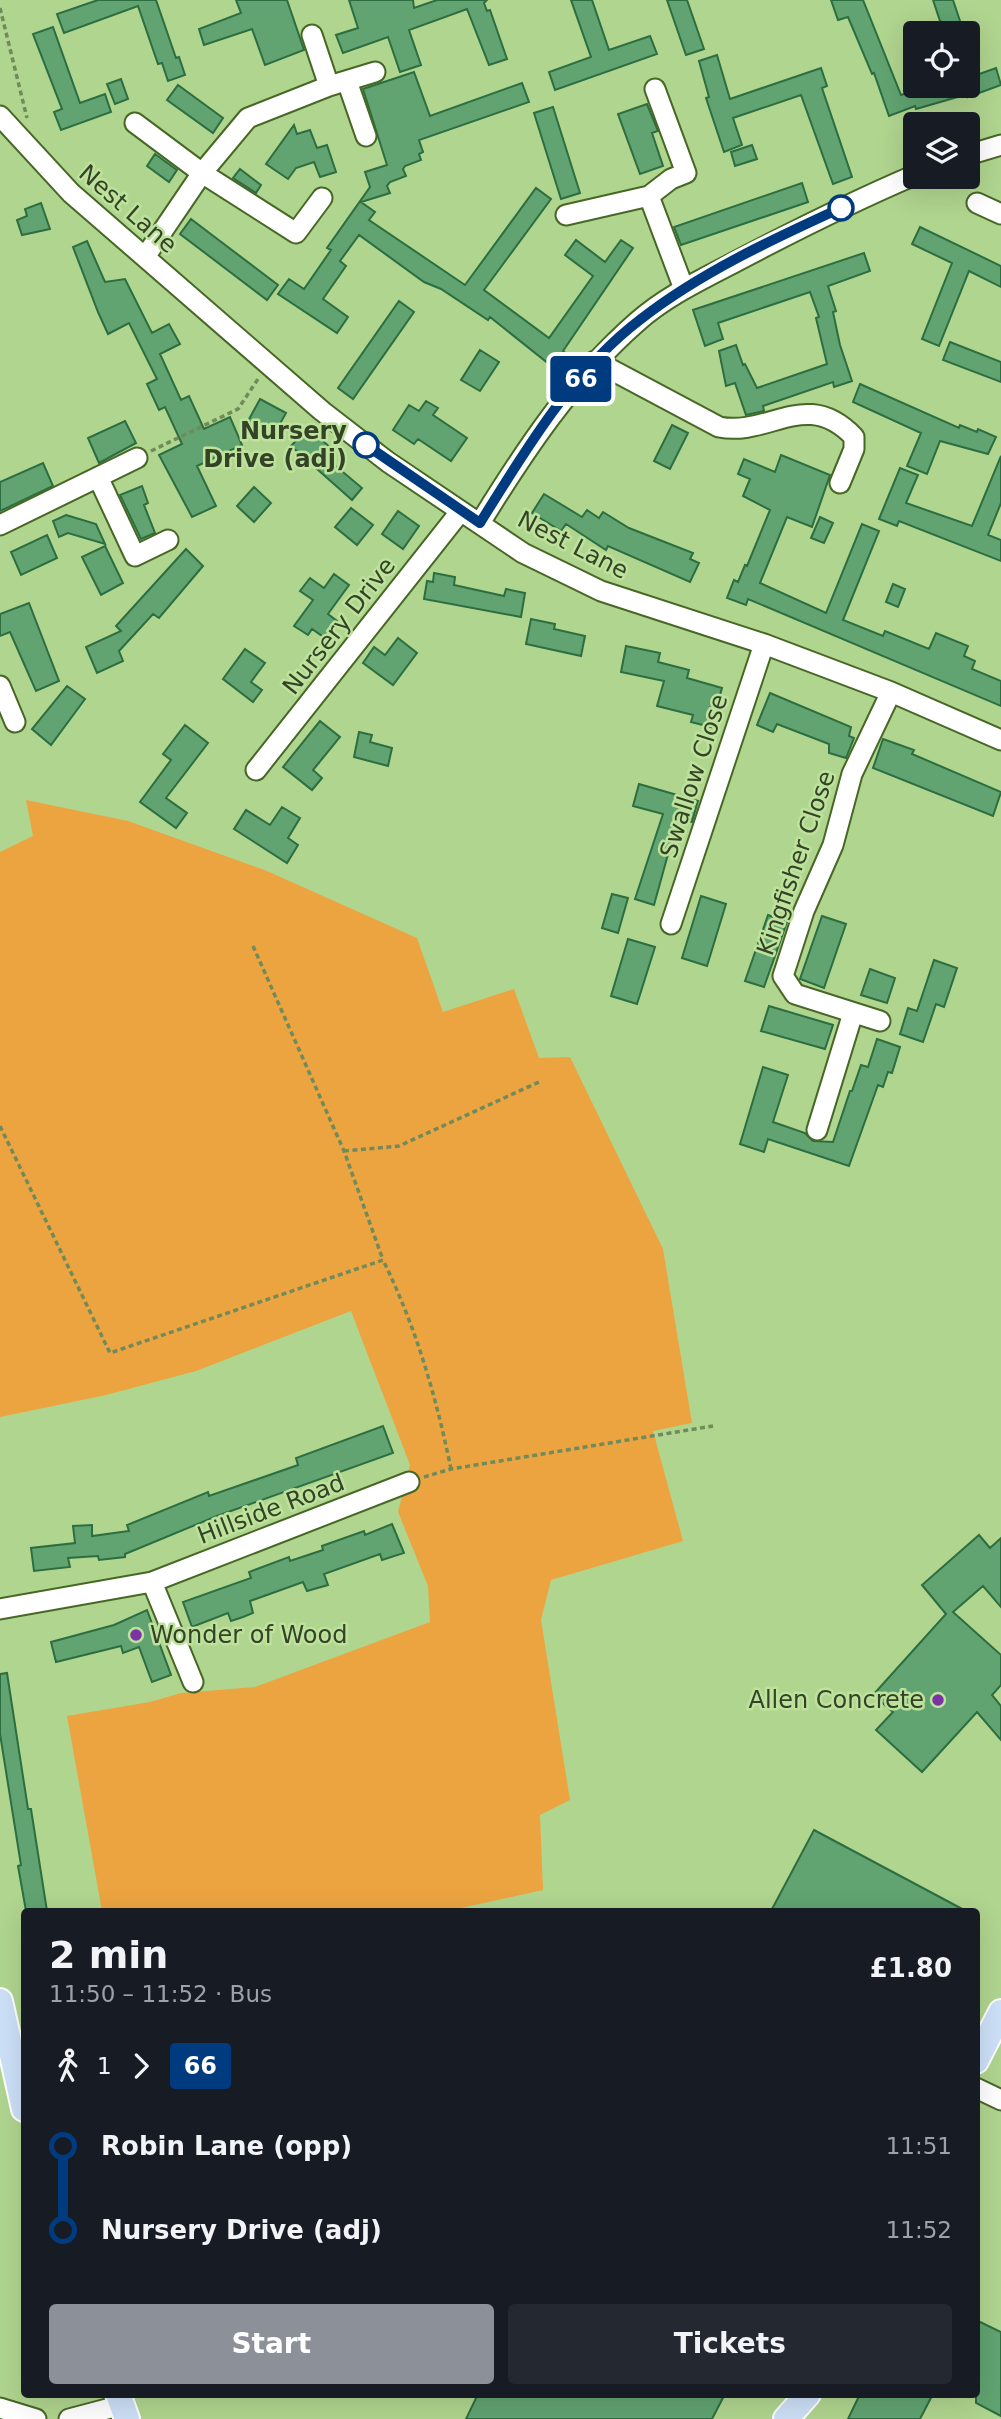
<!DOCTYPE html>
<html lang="en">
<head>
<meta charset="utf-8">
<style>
  :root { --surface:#171b24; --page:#242831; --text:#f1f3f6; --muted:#9ea1a6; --accent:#8c9099 }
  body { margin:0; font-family:"DejaVu Sans",sans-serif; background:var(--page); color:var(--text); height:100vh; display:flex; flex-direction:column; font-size:26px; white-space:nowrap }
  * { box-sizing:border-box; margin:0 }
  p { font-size:23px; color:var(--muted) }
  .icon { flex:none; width:38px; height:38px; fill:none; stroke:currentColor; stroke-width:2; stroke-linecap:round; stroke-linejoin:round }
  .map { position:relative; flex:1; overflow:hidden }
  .side { position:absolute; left:21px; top:1908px; width:959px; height:490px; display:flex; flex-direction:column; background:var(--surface); border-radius:7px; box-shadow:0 7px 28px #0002 }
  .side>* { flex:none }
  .badge { padding:0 14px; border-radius:5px; font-size:24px; line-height:46px }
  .controls { position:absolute; left:903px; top:21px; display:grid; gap:14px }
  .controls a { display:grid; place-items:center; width:77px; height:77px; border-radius:7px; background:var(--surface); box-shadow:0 7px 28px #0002; font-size:35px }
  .map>.badge { position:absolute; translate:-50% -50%; box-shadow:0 0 0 4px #fff }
  .legs { display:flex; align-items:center; gap:10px; height:77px; padding:0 28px; font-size:23px }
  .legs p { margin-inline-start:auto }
  .headline { display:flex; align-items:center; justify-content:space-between; height:119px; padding:0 28px }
  h1 { font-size:38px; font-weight:600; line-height:52px }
  .button { display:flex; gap:14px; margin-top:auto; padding:14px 28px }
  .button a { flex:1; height:80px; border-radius:7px; background:var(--accent); color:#fff; font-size:28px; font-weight:600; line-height:80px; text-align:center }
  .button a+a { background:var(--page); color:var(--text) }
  ul { padding:0 28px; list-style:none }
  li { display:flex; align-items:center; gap:24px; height:84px; font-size:26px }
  li i { display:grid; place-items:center; width:10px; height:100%; margin:0 9px; background:currentColor }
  li i::after { content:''; width:18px; height:18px; margin:-9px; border:5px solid; border-radius:50%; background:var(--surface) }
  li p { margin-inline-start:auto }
  li:first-child i { background:linear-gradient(#0000 50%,currentColor 0) }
  li:last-child i { background:linear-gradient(currentColor 50%,#0000 0) }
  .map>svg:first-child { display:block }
  .green { fill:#eca441 }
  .building { fill:#61a371; stroke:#2c6e40; stroke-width:2 }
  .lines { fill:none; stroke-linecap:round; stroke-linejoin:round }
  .minor-casing { stroke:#476725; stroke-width:23 }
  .major-casing { stroke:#fff; stroke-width:28 }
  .path { stroke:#718a5a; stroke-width:3.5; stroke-dasharray:5 3.5; stroke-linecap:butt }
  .minor { stroke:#fff; stroke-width:19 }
  .major { stroke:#cce0f7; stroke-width:24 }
  .line-1-casing { stroke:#fff; stroke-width:16 }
  .line-1 { stroke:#003b80; stroke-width:10 }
  .stop-1-dot { fill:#fff; stroke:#003b80; stroke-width:3.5 }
  .poi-dot { fill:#7c32a5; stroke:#bde29c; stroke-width:2.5 }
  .labels { text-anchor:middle; stroke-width:5; stroke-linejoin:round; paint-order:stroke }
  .street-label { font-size:24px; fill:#344226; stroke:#bde29c }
  .stop-label { font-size:24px; font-weight:bold; fill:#344226; stroke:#bde29c; text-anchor:end }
  .poi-label { font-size:24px; fill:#344226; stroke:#bde29c; text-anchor:start }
</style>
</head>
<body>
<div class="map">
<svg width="1001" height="2419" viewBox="0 0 1001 2419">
  <rect width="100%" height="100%" fill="#b0d58f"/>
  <path class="green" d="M26 800 128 821 267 871 417 938 443 1012 514 989 539 1058 570 1057 663 1249 692 1423 653 1431 683 1541 551 1580 541 1620 570 1800 540 1815 543 1890 447 1911H102L67 1716 150 1702 181 1693 255 1687 430 1622 428 1586 398 1512 410 1465 351 1311 196 1371 106 1395 0 1417V852L33 836Z"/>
  <path class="building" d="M98 0H156L176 58 179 57 185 75 168 81 162 63 158 64 138 6 64 33 57 14Z
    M236 0H287L304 50 265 65 252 29 204 45 199 29 241 13Z
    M349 0H413L414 8 437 0H487L484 3 487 11 490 10 507 59 489 65 467 9 409 30 421 65 400 72 388 37 343 53 336 35 358 28Z
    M571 0H592L609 50 650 36 657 54 555 90 549 72 591 57Z
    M667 0H687L704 49 686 55Z
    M831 0H863L901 95 929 86H968V78L996 68 1001 85 968 97V94L916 109 915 106 889 116 874 73 872 74 848 17 838 20Z
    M933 0H953L964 33H944Z
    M53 27 80 103 105 94 111 112 61 130 54 112 62 109 33 34Z
    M717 55 730 99 821 68 827 86 822 88 852 177 833 184 801 95 733 118 742 145 724 152 706 98 709 97 699 61Z
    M414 72 430 116 522 83 529 102 419 140 423 152 419 154 421 160 405 166 403 169 406 176 390 182 387 186 390 193 361 202 375 212 369 220 465 285 536 188 551 199 484 290 549 338 593 276 565 255 576 240 605 262 621 240 633 248 563 351 570 357 559 372 490 317 488 320 441 289 424 282 359 235 340 261 346 266 323 299 348 317 337 333 278 294 289 279 304 289 331 250 327 248 370 187 365 172 387 165 363 89Z
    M121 79 128 99 115 104 107 84Z
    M178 85 223 118 213 133 167 100Z
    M647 104 658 131 652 133 663 166 640 174 618 114Z
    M553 107 580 193 561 199 534 113Z
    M294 125 297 134 310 130 317 148 327 145 336 172 320 177 314 162 296 168 288 179 266 164Z
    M752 145 757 159 735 166 731 152Z
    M155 154 177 170 169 182 147 166Z
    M240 169 261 185 256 193 233 178Z
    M802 183 808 202 681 245 674 227Z
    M41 203 50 229 22 235 17 220 27 216 25 209Z
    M191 219 278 285 267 300 180 234Z
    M920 227 1001 266V287L969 271 939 346 922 339 952 263 912 244Z
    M87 241 105 282 125 279 152 333 169 324 180 344 160 354 181 400 189 396 204 429 230 417 242 445 197 466 216 506 192 517 159 455 182 444 165 407 159 410 147 384 157 379 129 323 108 334 98 312 73 247Z
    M864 253 870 271 828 286 836 311 833 312 840 345 852 381 834 387 833 382 763 406 764 411 746 415 735 383 726 386 719 351 736 345 743 365 745 364 757 388 827 364 816 318 819 317 810 292 718 323 723 339 705 346 693 310Z
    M399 301 414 312 353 399 338 388Z
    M950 342 1001 362V382L943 360Z
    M480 350 499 362 480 391 461 380Z
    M860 384 959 428 960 425 977 432 978 429 996 437 988 454 940 441 927 474 907 466 921 433 853 402Z
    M260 399 286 413 272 438 247 423Z
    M426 401 438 408 433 415 467 438 451 461 418 439 414 444 393 430 409 405 419 411Z
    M125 421 136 443 99 463 88 438Z
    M672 425 688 433 670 469 654 461Z
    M308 428 331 448 324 456 362 488 352 500 291 446Z
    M781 455 830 475 812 527 787 517 760 583 826 613 862 524 879 531 843 620 883 636 885 631 929 649 936 633 968 646 964 656 975 661 972 669 1001 681V706L748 599 746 605 727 598 734 580 738 582 745 565 747 566 770 510 743 496 750 479 738 474 744 459 775 472Z
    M1001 456V503L988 535 1001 540V561L899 521 897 526 879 519 900 468 918 475 906 503 972 526Z
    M43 463 53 486 0 511V482Z
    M142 486 148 503 144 505 155 533 141 539 120 495Z
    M254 487 271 503 254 522 237 506Z
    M544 494 582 517 587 510 599 518 603 512 629 528 693 553 690 559 699 563 690 582 608 546 606 550 566 524 561 531 532 513Z
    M351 508 373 525 357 545 335 527Z
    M398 511 419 526 403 549 382 534Z
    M66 515 96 524 105 544 68 533 59 537 53 521Z
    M820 517 833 523 824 543 811 538Z
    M47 535 57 558 21 575 11 552Z
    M105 546 123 583 101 595 82 557Z
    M186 549 203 566 159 618 153 614 119 651 123 661 97 673 86 647 121 631 116 626Z
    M434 573 455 577 454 585 504 596 506 589 525 593 521 617 424 599 427 581 433 582Z
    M334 574 349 585 328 614 337 621 325 638 312 629 308 635 294 626 313 600 300 591 310 578 324 588Z
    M893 584 905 589 898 607 886 602Z
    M29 603 59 681 36 691 10 632 0 636V614Z
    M531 619 555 624 554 629 585 636 581 656 526 644Z
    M398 638 417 653 393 685 363 663 374 647 385 655Z
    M626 646 660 653 658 662 689 670 687 678 722 688 711 727 691 722 693 715 657 706 664 681 621 672Z
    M245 649 265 663 251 682 262 690 253 702 223 679Z
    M67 686 85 699 51 745 32 729Z
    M770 693 851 727 849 736 854 738 846 758 829 753V744L777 724 773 732 757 725Z
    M320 721 340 737 313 770 322 778 312 790 283 767Z
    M185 725 208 743 166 798 187 813 176 828 140 802 171 760 163 754Z
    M359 732 372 735 370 742 392 748 388 766 354 757Z
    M883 739 914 750 912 754 1001 792 993 816 873 768Z
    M639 784 698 801 692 822 678 818 654 905 635 899 663 814 633 806Z
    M282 807 300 818 288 838 298 845 287 863 234 829 246 810 270 825Z
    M612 894 628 898 618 933 602 928Z
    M701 896 726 904 707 966 682 958Z
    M768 915 787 922 764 987 745 981Z
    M822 916 846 924 824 988 800 979Z
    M628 939 655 947 637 1004 611 996Z
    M934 960 957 968 944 1007 936 1004 923 1042 900 1034 908 1008 917 1011Z
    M870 969 895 978 887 1003 861 995Z
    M769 1006 833 1025 825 1049 761 1031Z
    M877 1039 900 1047 892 1073 888 1072 883 1087 878 1085 849 1166 768 1139 764 1152 740 1144 763 1067 788 1075 773 1122 805 1133 813 1141 833 1142 850 1091H852L861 1065 868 1067Z
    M383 1426 393 1453 217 1516 125 1554V1557L99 1560 98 1556 68 1558 70 1567 34 1571 31 1548 75 1543 73 1526 92 1525V1536L129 1531 127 1525 208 1492 209 1496 298 1465 296 1458Z
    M392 1524 404 1553 382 1560 380 1554 324 1574 328 1585 307 1591 303 1582 250 1601 253 1613 243 1617 231 1621 228 1613 192 1627 183 1602 251 1578 249 1572 289 1557 290 1561 323 1550 322 1546 364 1531 365 1535Z
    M979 1535 990 1548 1001 1538V1607L983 1586 953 1612 1001 1655V1685L992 1695 1001 1706V1740L977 1712 922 1772 876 1730 893 1712 873 1695 946 1614 922 1585Z
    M147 1610 171 1675 152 1682 139 1647 123 1653 121 1646 56 1662 51 1642 114 1625Z
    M7 1673 28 1809H31L47 1911H26L18 1866 21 1865 0 1734V1674Z
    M814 1830 966 1911H771Z
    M976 2320 1001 2332V2416L976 2403Z
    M478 2394H725L712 2419H466Z
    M860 2394H933L920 2419H848Z"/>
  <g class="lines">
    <defs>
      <path id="minor" d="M312 35 329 86
        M347 81 366 136
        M0 116 71 193 322 411 388 462 523 553 601 591 764 644 891 692 1001 740
        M135 123 202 173 296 233 322 198
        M968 155 1001 145
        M649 196 684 289
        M977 203 1001 214
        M566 215 649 196 671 179 686 173 655 89
        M145 257 202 173 248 118 329 86 375 72
        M595 361 719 427C770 437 806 387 854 437V449L840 483
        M98 477 135 556 168 540
        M480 523C525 450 572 379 637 322 666 296 703 279 737 261 796 230 854 201 915 175
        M0 525 137 458
        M0 686 15 722
        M256 770 460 512
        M671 924 764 644
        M880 1021 795 994 783 976 804 911 833 845 852 774 891 692
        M817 1130 853 1013
        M152 1582 193 1682
        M0 1609 152 1582 409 1482
        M976 2088 1001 2100
        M0 2408 36 2419
        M69 2419 122 2405"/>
      <path id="major" d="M0 2001 24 2109
        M976 2061 1001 2012
        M118 2394 127 2419
        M786 2419 808 2394"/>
    </defs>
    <use href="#minor" class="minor-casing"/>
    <use href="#major" class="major-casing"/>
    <path class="path" d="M0 8 27 118
      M151 451 238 409 258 379
      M253 946 344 1151 383 1260
      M0 1126 110 1353 383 1260C416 1327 436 1396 451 1469
      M344 1151 399 1146 539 1082
      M424 1477 451 1469 713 1426"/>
    <use href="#minor" class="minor"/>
    <use href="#major" class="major"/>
  </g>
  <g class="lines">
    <defs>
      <path id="line-1" d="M366 445 480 523C525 451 572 371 641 319 700 273 773 239 841 208"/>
    </defs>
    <use href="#line-1" class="line-1-casing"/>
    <use href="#line-1" class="line-1"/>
  </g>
  <g class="stop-1-dot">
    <circle cx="841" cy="208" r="12"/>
    <circle cx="366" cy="445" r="12"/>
  </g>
  <g class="poi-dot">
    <circle cx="136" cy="1635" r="7"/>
    <circle cx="938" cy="1700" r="7"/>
  </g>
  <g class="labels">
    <g class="street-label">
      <text transform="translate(128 209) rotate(41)" y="8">Nest Lane</text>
      <text transform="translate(573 545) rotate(27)" y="8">Nest Lane</text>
      <text transform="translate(339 626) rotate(-52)" y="8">Nursery Drive</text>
      <text transform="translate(694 776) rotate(-72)" y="8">Swallow Close</text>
      <text transform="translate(796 863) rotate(-71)" y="8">Kingfisher Close</text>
      <text transform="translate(271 1509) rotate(-21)" y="8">Hillside Road</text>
    </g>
    <g class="stop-label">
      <text x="347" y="439">Nursery<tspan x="347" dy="28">Drive (adj)</tspan></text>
    </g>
    <g class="poi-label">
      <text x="150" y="1643">Wonder of Wood</text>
      <text x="924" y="1708" text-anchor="end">Allen Concrete</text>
    </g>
  </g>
</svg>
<div class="controls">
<a><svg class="icon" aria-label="locate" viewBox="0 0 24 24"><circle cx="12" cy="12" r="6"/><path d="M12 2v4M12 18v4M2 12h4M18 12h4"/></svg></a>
<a><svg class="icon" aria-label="layers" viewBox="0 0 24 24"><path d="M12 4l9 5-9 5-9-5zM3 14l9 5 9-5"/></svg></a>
</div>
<b class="badge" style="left:581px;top:379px;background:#003b80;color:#fff">66</b>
<section class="side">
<div class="headline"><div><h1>2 min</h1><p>11:50 – 11:52 · Bus</p></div><b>£1.80</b></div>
<div class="legs"><svg class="icon" aria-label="walk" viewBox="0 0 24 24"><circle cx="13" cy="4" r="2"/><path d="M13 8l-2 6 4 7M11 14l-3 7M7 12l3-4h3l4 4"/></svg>1<svg class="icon" aria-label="forward" viewBox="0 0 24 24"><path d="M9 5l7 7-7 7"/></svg><b class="badge" style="background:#003b80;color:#fff">66</b></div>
<ul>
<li><i style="color:#003b80"></i><b>Robin Lane (opp)</b><p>11:51</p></li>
<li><i style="color:#003b80"></i><b>Nursery Drive (adj)</b><p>11:52</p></li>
</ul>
<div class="button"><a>Start</a><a>Tickets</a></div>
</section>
</div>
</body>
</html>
